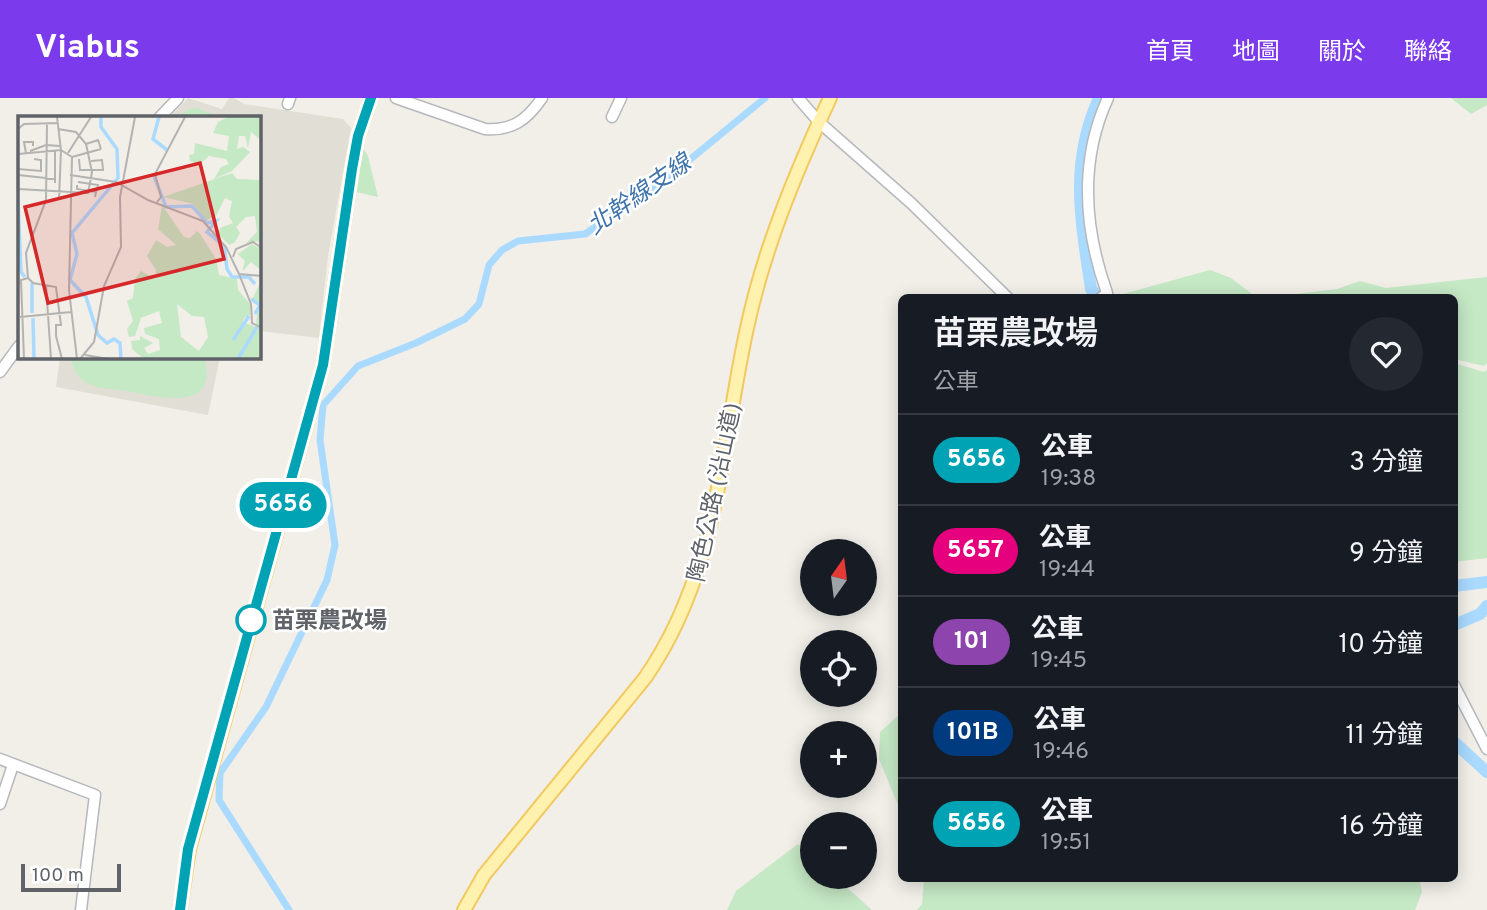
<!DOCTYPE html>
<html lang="zh-TW">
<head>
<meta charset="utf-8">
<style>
  :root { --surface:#171b24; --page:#242831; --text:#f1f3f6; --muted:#9ea1a6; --line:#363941; --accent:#7c3aed }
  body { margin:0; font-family:Overpass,"Noto Sans TC",sans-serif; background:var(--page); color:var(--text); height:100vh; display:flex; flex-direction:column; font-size:26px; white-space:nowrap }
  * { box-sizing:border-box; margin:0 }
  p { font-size:23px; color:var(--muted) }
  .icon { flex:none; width:38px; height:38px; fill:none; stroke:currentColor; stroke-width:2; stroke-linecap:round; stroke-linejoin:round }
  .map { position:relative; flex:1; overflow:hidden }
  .panel { position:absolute; left:898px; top:196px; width:560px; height:588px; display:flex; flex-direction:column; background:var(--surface); border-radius:10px; box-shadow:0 4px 18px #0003 }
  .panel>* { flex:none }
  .badge { padding:0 14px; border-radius:23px; font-size:24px; line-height:46px }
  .needle { width:46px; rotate:14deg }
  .tools { position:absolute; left:800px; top:441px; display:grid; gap:14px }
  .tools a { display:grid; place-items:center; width:77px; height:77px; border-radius:50%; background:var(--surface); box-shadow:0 4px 18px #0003; font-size:35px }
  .scale { position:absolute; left:21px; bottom:18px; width:100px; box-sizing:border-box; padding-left:7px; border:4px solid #5f6368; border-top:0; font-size:19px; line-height:24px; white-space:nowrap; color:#5f6368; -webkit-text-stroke:5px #fff; paint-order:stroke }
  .map>.badge { position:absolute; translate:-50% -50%; box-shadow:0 0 0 4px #fff }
  .round { display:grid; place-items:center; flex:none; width:74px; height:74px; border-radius:37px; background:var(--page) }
  .summary { display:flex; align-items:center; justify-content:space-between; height:119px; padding:0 35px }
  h1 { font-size:33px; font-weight:600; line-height:52px }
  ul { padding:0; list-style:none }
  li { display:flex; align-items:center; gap:21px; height:91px; padding:0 35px; border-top:2px solid var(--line) }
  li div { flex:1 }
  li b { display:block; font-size:26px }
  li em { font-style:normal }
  li .badge { min-width:77px; font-weight:700; text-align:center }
  header { display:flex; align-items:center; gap:42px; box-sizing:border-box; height:98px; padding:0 35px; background:var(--accent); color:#fff }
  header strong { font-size:33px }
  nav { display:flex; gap:38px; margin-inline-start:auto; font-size:24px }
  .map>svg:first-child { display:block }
  .education { fill:#e1ded6 }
  .green { fill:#c5e8c5 }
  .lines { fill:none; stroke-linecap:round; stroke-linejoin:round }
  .canal { stroke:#aadaff; stroke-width:7 }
  .river { stroke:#aadaff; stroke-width:12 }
  .minor-casing { stroke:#b5b8bc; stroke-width:13 }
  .major-casing { stroke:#f2c960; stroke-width:16 }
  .minor { stroke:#fff; stroke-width:10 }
  .major { stroke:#fff2af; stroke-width:12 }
  .line-casing { stroke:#fff; stroke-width:16 }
  .line { stroke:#00a3b4; stroke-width:10 }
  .stop-dot { fill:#fff; stroke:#00a3b4; stroke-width:3.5 }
  .labels { text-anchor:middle; stroke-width:5; stroke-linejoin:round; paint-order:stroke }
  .street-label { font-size:23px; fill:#5f6368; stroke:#fff }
  .stop-label { font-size:23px; font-weight:bold; fill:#5f6368; stroke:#fff; text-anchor:start }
  .water-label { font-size:24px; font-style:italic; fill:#4174aa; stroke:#fff }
  .inset-river { fill:none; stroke:#aadaff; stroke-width:3.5 }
  .inset-road { fill:none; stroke:#b3b3b1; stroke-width:2 }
  .view { fill:#d62828; fill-opacity:0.15; stroke:#d62828; stroke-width:3.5 }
  .inset-edge { fill:none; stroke:#5f6368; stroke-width:3.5 }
</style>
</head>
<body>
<header>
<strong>Viabus</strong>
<nav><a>首頁</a><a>地圖</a><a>關於</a><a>聯絡</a></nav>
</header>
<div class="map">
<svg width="1487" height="812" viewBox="0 0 1487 812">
  <rect width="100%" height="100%" fill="#f1efe8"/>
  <path class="education" d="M188 0 222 11 229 0H234L244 6 343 21 351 30 328 158 319 240 259 233V19H170Z
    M60 259H220L208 317 56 289Z"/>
  <path class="green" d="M1451 0H1487V7L1471 16Z
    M198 10 219 19H176L189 11Z
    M362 48 368 58 378 99 352 93Z
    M1210 172 1231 180 1256 199 1125 200 1123 196Z
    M1487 179V265L1484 268 1454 261V200L1270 199 1337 191 1360 183 1386 190Z
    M71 259H204C221 316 156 299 127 293 113 291 95 291 84 283 76 277 72 268 71 259Z
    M1454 265 1484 274 1487 272V460L1454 464Z
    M901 615V714L879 661 880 634Z
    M798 746 812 758V779H835L872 812H727L736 793Z
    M924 780H1419L1422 794 1415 812H917L922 806Z"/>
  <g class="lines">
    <path class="canal" d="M289 812 219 702 220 675 266 609 327 482 335 447 320 342 323 307 358 268 416 245 465 221 479 206 489 167 502 152 518 143 585 136 665 82 765 0"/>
    <path class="river" d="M1098 200 1091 191C1081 123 1069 66 1099 0
      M1454 488 1487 484
      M1454 527 1480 516 1487 508
      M1454 644 1487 674"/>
    <defs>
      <path id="minor" d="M396 0 485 31C512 33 527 22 542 0
        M798 0 819 24 911 105 1008 200
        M288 6 290 0
        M160 19 178 0
        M612 19 621 0
        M1101 200 1107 195C1084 130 1079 63 1108 0
        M0 274 19 248
        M1454 587 1487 651
        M0 661 95 697 81 812
        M0 706 13 667"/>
      <path id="major" d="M180 812 189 751 323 267 352 71 358 38 371 0
        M464 812 484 777 645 580C719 473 720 353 747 230 764 150 796 74 830 0"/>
    </defs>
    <use href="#minor" class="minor-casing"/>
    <use href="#major" class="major-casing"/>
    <use href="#minor" class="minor"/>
    <use href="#major" class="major"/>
  </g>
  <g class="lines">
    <defs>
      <path id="line" d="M180 812 188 751 323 267 352 71 358 38 371 0"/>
    </defs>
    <use href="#line" class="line-casing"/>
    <use href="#line" class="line"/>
  </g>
  <circle class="stop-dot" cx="251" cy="522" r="14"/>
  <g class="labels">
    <g class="street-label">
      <text transform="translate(714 394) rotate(-78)" y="8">陶色公路 (沿山道)</text>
    </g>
    <g class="stop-label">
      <text x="272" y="530">苗栗農改場</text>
    </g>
    <g class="water-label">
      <text transform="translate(639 96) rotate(-35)" y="8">北幹線支線</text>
    </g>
  </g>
  <g transform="translate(18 18)">
    <rect width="243" height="243" fill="#f1efe8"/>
    <path d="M210 1H243V24L233 16 230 32 227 20H221L219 33 225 31 232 36 214 55 196 63 203 51 211 48 208 43 191 40 181 49 172 45 171 39 176 38 177 27 209 35 211 20 195 17 200 6ZM214 57 219 63 243 64V131L240 125 228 127 239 116 237 100 228 101 218 111 222 117 217 126 211 129 200 118 202 112 215 107 211 100 214 85 207 82 198 100 188 104 175 88 145 81ZM144 89 166 121 172 122 179 115 183 119 198 143 201 159 219 163 220 174 232 188V199L226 202 222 215 227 207 238 211 240 187 234 184 243 165V243H126L114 233 113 225 122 224V220L135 227 126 232 130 238 142 234 141 223 127 218 126 212 144 207 141 195 123 202 117 220 111 221 109 213 115 205 109 185 115 182 117 163 123 155 138 163V154L129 140 138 124 149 131 158 129 140 113ZM159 188 174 200 186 201 190 221 181 235 163 221ZM234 128 243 133V154L233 146 224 156 227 145 220 138Z" fill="#c5e8c5" fill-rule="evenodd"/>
    <path class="inset-river" d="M83 1V11L99 33 100 62 54 117 59 138 52 164 68 181 80 219 89 227 96 223 102 227 103 243M141 1 135 23 149 34M136 60 148 91 174 90 189 107 198 105 189 116 206 130 209 153 214 161H231L237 168M0 84 3 156 7 161M14 167V197M233 183 242 189 237 198M15 202 16 243M215 224 231 200M220 243 239 211"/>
    <path class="inset-road" d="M39 1 43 34 54 41 51 174 59 243M0 13 6 8 40 7M68 28 80 24 83 33M12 35 28 29 42 30M8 37 6 26H15V30M50 37 73 1M0 38 43 34 41 83M54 41 83 33M61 43 62 54H85L84 44 73 45M0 53 23 55V44L16 43M0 59 37 63M52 59 98 66 130 84 185 105 208 131 221 158 244 160M60 66 80 69 79 75M37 67V35M59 69V73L78 76 77 81M0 73 70 77 74 56 68 28 58 16 40 13M139 86 143 81 137 58 167 1M215 141 218 133 235 126 244 132M221 158 233 188 234 207 244 212M10 162 8 137 28 84 29 7M10 162 15 167 38 171 43 209H38V220L44 243M28 169 33 243M2 201 53 196M67 239 91 243M6 243 3 164 10 162M62 243 76 226 86 170 103 131 102 81 117 1"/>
    <path class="view" d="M182 47 206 143 30 187 7 91Z"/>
    <rect width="243" height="243" class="inset-edge"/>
  </g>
</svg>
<div class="tools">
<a><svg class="needle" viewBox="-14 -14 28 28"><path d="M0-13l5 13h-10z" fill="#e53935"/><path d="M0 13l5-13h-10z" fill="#9ea1a6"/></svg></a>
<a><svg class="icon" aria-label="locate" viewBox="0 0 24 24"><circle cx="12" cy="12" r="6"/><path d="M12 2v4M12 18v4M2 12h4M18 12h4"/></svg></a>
<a>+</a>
<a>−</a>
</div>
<div class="scale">100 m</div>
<b class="badge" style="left:283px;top:407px;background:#00a3b4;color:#fff">5656</b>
<section class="panel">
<div class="summary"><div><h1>苗栗農改場</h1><p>公車</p></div><a class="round"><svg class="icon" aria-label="heart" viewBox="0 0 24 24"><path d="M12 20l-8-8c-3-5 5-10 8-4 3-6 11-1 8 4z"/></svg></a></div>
<ul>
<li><span class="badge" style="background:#00a3b4;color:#fff">5656</span><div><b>公車</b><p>19:38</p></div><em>3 分鐘</em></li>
<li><span class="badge" style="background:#e6007e;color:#fff">5657</span><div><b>公車</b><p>19:44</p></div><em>9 分鐘</em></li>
<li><span class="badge" style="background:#8e44ad;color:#fff">101</span><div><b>公車</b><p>19:45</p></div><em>10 分鐘</em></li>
<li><span class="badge" style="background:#003b80;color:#fff">101B</span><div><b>公車</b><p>19:46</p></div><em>11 分鐘</em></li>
<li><span class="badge" style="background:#00a3b4;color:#fff">5656</span><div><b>公車</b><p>19:51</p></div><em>16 分鐘</em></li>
</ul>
</section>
</div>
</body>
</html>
